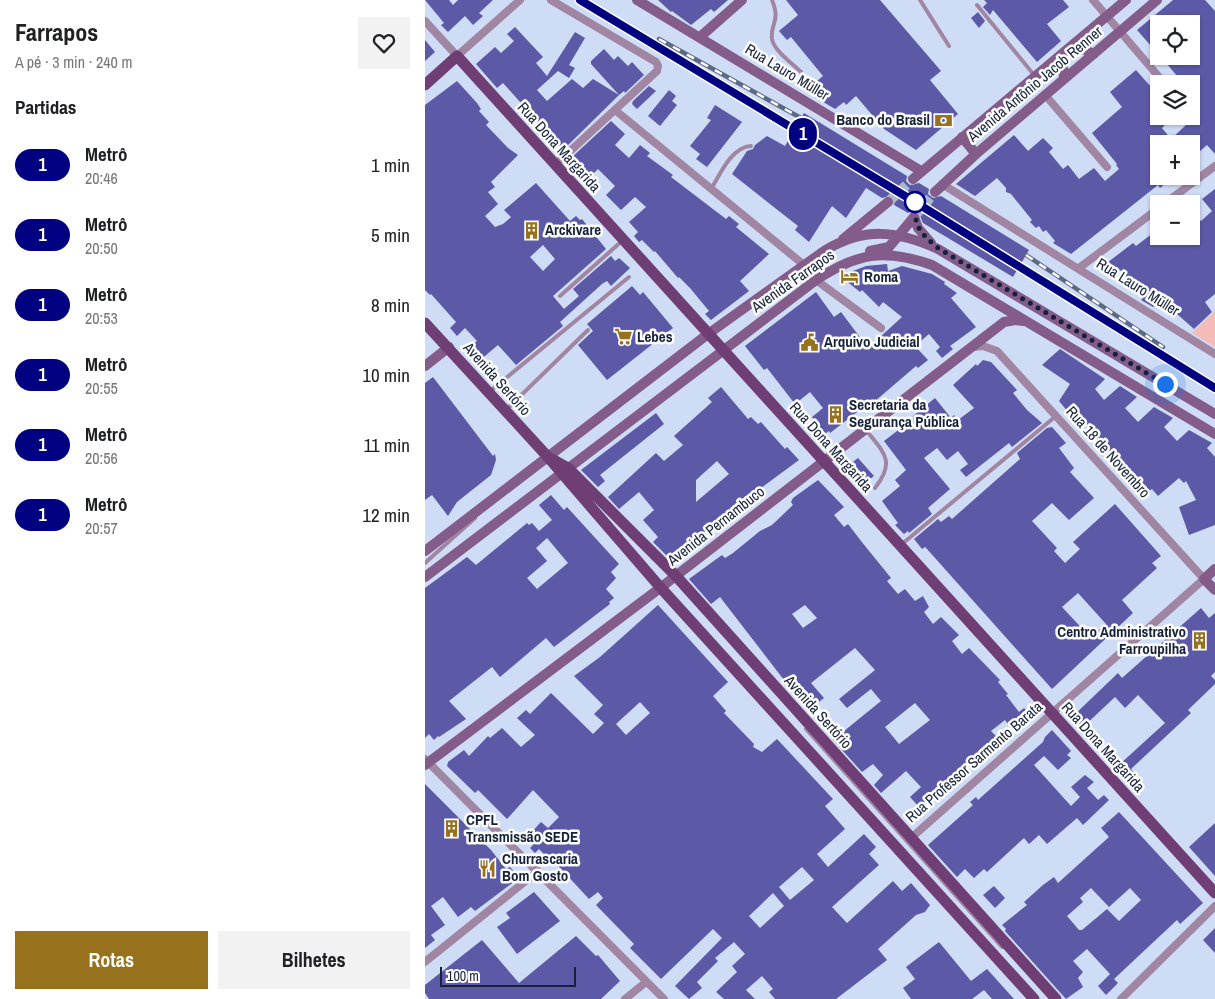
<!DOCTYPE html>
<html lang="pt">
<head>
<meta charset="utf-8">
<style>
  :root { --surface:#fff; --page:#f2f2f2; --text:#202124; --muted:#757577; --accent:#97711b }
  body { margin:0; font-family:"Archivo Narrow",sans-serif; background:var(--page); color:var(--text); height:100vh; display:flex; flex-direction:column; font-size:19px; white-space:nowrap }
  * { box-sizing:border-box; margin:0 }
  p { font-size:16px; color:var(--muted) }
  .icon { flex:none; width:28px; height:28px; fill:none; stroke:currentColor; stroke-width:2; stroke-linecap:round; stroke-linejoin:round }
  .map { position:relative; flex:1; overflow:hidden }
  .side { display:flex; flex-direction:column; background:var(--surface); width:425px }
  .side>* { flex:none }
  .badge { padding:0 10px; border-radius:16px; font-size:18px; line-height:32px }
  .tools { position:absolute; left:725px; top:15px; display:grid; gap:10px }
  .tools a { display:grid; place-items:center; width:50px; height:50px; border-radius:0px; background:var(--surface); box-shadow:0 1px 4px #0004; font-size:25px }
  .scale { position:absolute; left:15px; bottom:12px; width:136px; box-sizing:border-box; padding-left:5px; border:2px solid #152139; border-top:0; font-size:14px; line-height:18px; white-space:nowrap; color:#152139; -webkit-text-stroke:4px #fdfdfd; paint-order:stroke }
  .you { position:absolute; width:25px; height:25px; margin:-12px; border:4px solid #fff; border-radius:50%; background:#1a73e8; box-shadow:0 0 0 8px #1a73e833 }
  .map>.badge { position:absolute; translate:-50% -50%; box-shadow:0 0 0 2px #fff }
  h2 { padding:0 15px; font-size:19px; line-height:45px }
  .round { display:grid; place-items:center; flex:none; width:52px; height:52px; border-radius:0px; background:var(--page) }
  .headline { display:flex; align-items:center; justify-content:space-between; height:85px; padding:0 15px }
  h1 { font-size:24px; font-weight:700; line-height:38px }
  .action { display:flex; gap:10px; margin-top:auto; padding:10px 15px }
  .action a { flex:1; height:58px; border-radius:0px; background:var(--accent); color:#fff; font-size:20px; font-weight:700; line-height:58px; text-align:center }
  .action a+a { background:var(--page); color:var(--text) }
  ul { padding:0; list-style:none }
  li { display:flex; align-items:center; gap:15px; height:70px; padding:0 15px }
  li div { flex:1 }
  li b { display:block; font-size:19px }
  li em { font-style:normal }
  li .badge { min-width:55px; font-weight:700; text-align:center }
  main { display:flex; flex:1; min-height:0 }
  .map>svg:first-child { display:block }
  .green { fill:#f5bbb7 }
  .building { fill:#5c59a7; fill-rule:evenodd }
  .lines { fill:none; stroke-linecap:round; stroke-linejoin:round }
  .secondary-tunnel { stroke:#aab7d0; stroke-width:10; stroke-dasharray:10 5; stroke-linecap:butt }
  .lane { stroke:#a186a4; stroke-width:4 }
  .street { stroke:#a186a4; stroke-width:8 }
  .secondary { stroke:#845c89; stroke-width:10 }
  .primary { stroke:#6e3e74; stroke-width:11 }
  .rail-casing { stroke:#5c6982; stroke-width:4.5 }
  .rail { stroke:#fdfdfd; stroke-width:2.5; stroke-dasharray:8; stroke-linecap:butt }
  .line-casing { stroke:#fff; stroke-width:11 }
  .line { stroke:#000080; stroke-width:8 }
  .walk { stroke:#152139; stroke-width:5; stroke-dasharray:0 9 }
  .stop-dot { fill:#fff; stroke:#000080; stroke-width:2.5 }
  .labels { text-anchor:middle; stroke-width:5; stroke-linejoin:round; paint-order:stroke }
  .street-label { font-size:15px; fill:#152139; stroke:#fdfdfd }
  .poi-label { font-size:15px; font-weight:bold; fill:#152139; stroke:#fdfdfd; text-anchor:start }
</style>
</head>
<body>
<main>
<section class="side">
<div class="headline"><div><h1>Farrapos</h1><p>A pé · 3 min · 240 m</p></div><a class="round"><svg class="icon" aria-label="heart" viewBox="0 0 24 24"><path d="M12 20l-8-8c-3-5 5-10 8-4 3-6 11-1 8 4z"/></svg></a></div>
<h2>Partidas</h2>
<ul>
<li><span class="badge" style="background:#000080;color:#fff">1</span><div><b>Metrô</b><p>20:46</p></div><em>1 min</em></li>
<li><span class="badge" style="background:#000080;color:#fff">1</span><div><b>Metrô</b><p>20:50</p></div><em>5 min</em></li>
<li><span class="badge" style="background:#000080;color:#fff">1</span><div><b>Metrô</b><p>20:53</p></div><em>8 min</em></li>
<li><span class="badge" style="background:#000080;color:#fff">1</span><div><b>Metrô</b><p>20:55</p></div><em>10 min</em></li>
<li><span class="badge" style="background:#000080;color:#fff">1</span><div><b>Metrô</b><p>20:56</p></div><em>11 min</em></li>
<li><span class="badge" style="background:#000080;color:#fff">1</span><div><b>Metrô</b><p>20:57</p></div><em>12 min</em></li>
</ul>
<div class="action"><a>Rotas</a><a>Bilhetes</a></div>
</section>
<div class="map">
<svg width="790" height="999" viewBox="0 0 790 999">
  <rect width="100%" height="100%" fill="#cfdcf6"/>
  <path class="green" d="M790 311V347L767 333Z"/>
  <path class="building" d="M0 0H24L28 5 33 0H68L54 13 58 16 48 25 40 16 23 32 16 25 19 23Z
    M233 0H303L289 12 286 9 266 25 247 11 246 12Z
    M361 0H455L516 71 505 80 533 114 491 150 459 129 431 96 421 105 419 102 410 109 380 91 398 76 366 37 362 40 354 31 373 15Z
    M559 0H638L644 7 622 24 636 41 612 62 568 10 565 15 558 7 562 3Z
    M748 0H780L790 11V154L782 145 766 159V144H734V176H745L741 180 742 182 735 188 733 185 646 254 628 243 630 241 621 230 618 232 614 226 611 228 605 222 607 220 586 194 581 192V188L572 178 550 196 531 184 589 135 603 151 618 138 628 148 624 152 638 169 643 165 654 179 669 168 680 181 694 169 691 165 692 164 667 133 697 107 685 92 711 70 734 96V116H749L737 128 746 139 761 125 754 116H766V100L770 96 766 92V84H759L735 56H766V24H734V55L712 30Z
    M553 12 560 21 554 28 546 18Z
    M90 27 118 57 111 63 122 76 150 32 160 38 144 65 150 68 144 78 133 71 112 90 122 101 147 79 158 88 168 79 194 95 138 150 78 83 72 88 51 64 70 47 76 53 89 41 82 34Z
    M0 40 10 52 0 61Z
    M179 49 189 60 193 56 203 66 207 62 219 75 200 93 199 91 194 95 166 64V61Z
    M32 81 52 103 56 109 54 111 64 122 61 125 83 148 93 155 66 182 70 187 63 192 73 204 60 216 70 227 78 224 86 217 79 210 111 183 145 221 151 216 155 220 157 219 181 249 128 296 139 309 154 296 148 289 186 256 190 261 194 258 205 268 186 286 182 281 177 284 135 322 138 326 91 365 73 345 54 361 42 350 52 341 40 328 32 336 25 328 31 322 6 294 5 295 0 290V105ZM118 245 130 259 118 271 105 257Z
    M224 86 231 91 212 109 207 104 208 101Z
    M244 90 251 96 247 101 252 105 235 126 223 116Z
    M290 105 317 122 282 167 271 159 275 154 265 146 286 120 282 118Z
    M379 113 482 176 481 181 485 185 494 183 504 189 503 194 508 198 516 196 604 250 588 277 498 223 493 211 487 210 483 213 469 205 470 200 466 196 457 198 441 188 421 218 407 206 384 242 370 230 373 226 307 174 322 151 328 149 330 145 342 136 360 146Z
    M186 121 200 134 190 145 204 158 215 145 225 153 222 156 248 175 246 177 301 219 304 216 314 224 311 227 344 254 315 281 324 291 286 320 280 314 284 311 265 288 254 277 253 278 230 251 229 252 217 240 214 242 209 236 213 232 204 222 221 207 210 197 196 210 181 195 190 186 173 169 164 178 146 158Z
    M790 189V294L780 302 787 312 769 329 752 314 733 302 728 307 716 300 718 298 705 289 709 286 695 270 686 277 674 269 708 243 711 246 728 233 735 240 740 236H766V210L776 221 787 211 777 199Z
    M462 264 463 271 477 266 507 274 520 282 519 284 532 293 526 298 551 327 525 346 528 349 517 358 511 351 515 347 504 334 490 346 503 360 493 368 491 366 442 408 440 406 405 433 404 431 400 434 387 417 398 408 385 392 370 404 342 368 339 370 320 346 391 292 409 317 416 312 443 348 477 317 458 302 454 307 437 290 435 292 415 276 441 266Z
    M207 286 215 295 218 292 248 328 182 380 153 345 168 331 162 324Z
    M635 349 680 379 670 389 679 400 695 386 712 397 700 408 713 422 729 407 748 418 739 427 752 441 764 430 787 443 782 448 790 457V525L764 535 754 507 771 500 761 481 759 483 754 478 733 496 727 489 724 491 694 458 692 460 674 438 671 440 666 435 669 433 650 411 648 414 643 412 634 401 645 384 617 365Z
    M558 360 566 362 592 390 588 393 602 410 617 423 587 447 584 443 541 477 535 470 543 464 533 451 522 460 512 448 499 458 525 489 503 508 507 514 484 533 483 531 479 534 470 525 473 523 457 501 475 486 470 480 481 470 459 441 489 418 488 416 510 398 526 418 529 415 533 420 549 408 528 385 551 364 552 366Z
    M8 377 68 456 70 454 71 460 66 475 32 502 23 516 7 495 0 500V383Z
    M296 387 323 419 326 417 333 424 336 422 360 449 362 447 374 460 306 510 266 543 269 546 262 552 257 546 246 555 250 560 248 562 228 542 233 537 218 520 229 510 214 492 194 509 183 497 231 453 239 461 258 445 249 436 287 402 283 398ZM292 461 304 474 271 502V480Z
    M231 413 239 424 175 475 180 481 173 487 156 470Z
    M627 427 641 443 634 448 649 468 645 472 669 498 644 520 627 503 607 521 632 548 629 551 640 563 655 549 648 542 690 504 736 556 727 563 732 568 697 600 708 613 627 689 502 549 500 547 497 549 489 539 513 519 516 522 524 516 527 519 595 459 592 453 622 428ZM653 593 681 624 665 637 637 607Z
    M433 458 449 476 440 483 424 465Z
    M393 480 419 507 409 515 419 527 423 524 436 541 466 578 462 581 473 594 480 589 490 601 498 596 504 607 499 612 508 624 516 617 534 635 527 641 537 654 544 648 575 680 573 682 583 694 581 695 594 712 599 708 606 715 592 727 587 720 583 724 580 720 566 731 573 738 565 746 567 749 558 757 555 754 494 807 485 797 496 787 481 771 456 793 449 785 458 775 448 764 437 772 408 740 456 701 446 689 422 708 414 699 450 670 430 648 386 683 399 698 383 711 295 597 286 604 264 579 297 555 300 558 308 553 335 531 347 525 368 505 366 502 368 498ZM380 605 392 618 378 628 367 614ZM490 703 505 720 474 744 460 727Z
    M126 495 139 510 142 507 194 564 186 572 191 578 181 589 189 598 184 602 185 604 129 647 121 638 75 677 67 667 24 701 41 719 14 737 13 736 9 740 4 734 0 738V588L42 557 51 565 102 523 104 525 107 523 114 531 127 520 114 505ZM122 538 143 563 112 589 102 578 122 561 111 548Z
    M233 605 303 682 288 696 301 711 299 713 329 744 328 747 337 752 352 739 408 799 400 806 420 829 392 854 403 867 439 834 451 847 444 854 454 865 407 907 422 923 468 881 477 891 486 883 505 905 500 912 491 915 453 949 462 960 411 999H350L344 992 348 989 337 976 321 990 330 999H299L291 992 312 972 307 966 320 954 309 942 290 958 293 961 272 982 277 988 264 999 250 986 297 938 288 929 236 979 205 948 209 944 171 905 178 898 173 892 164 899 126 858 124 859 114 849 110 853 105 848 108 845 101 838 116 822 123 828 134 817 108 790 82 819 53 790 50 793 22 766 23 762 39 750 44 756 63 736 65 738 77 728 96 747 110 735 92 718 101 710 105 714 126 693 168 734 179 723 169 714 178 705 149 676 175 657ZM215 702 225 713 201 735 191 724ZM377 867 389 880 365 900 354 887ZM348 893 359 906 335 928 324 916Z
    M776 608 784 618 790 613V672L786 676 790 680V684L763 710 766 713 706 769 712 777 706 782 699 775 703 772 695 764 740 723 713 695 700 708 690 697 656 729 646 718 693 673 697 678Z
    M627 730 646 751 642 755 646 758 633 770 619 756 609 765 646 806 655 797 646 787 660 775 669 782 662 788 673 800 679 795 684 800 658 825 652 818 622 844 614 835 604 844 599 838 562 872 559 869 549 878 540 869 532 877 503 845 548 805 545 802 551 797 553 800 618 742 620 737Z
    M0 784 66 850 81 869 85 867 94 878 50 911 46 907 33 917 18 897 6 906 20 925 6 935 10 940 0 948Z
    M694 812 778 903 755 924 752 920 689 979 693 983 681 995 673 986 685 974 662 949 648 961 658 972 653 978 658 987 641 999 580 931 581 929 577 925 602 905 599 902 618 885 629 877 633 883 684 837 676 828ZM666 888 684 907 705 888 716 900 694 921 682 909 657 930H654L642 916 658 902 655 898Z
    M790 823V876L764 847Z
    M569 886 580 898 570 908 558 895Z
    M109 892 135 921 92 954 72 927 85 918 81 913Z
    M790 928V953L778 940Z
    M151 936 171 956 173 955 195 981 176 999H4L0 993V985L57 940 94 983Z
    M514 942 546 981 562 969 589 999H567L559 990 547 999H486L478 988 490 979 481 967Z"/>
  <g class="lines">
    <path class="secondary-tunnel" d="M463 202 488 179
      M489 217 510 192"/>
    <path class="lane" d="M347 0C356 22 345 23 347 39 349 51 368 64 376 72
      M495 0 524 46
      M552 5 609 75
      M286 189C295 175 306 147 326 146
      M135 296 197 241
      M64 392 204 277
      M82 409 163 330
      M441 430C459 453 471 461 450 488
      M477 544 631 416
      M0 563 50 518
      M381 729 577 947"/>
    <path class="street" d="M126 0 231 62 233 66 232 71 130 165
      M668 0 740 84
      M0 21 32 56 95 0
      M621 96 682 167
      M190 110 379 265
      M517 184 790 354
      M739 204 790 166
      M654 268 734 208
      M391 280 456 328
      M0 759 239 999
      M486 838 779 579 572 351 558 346 548 347
      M0 962 113 871
      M200 999 221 982
      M696 999 790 906"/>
    <path class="secondary" d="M212 0 496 171
      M275 37 317 0
      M657 38 658 49 669 54
      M627 63 638 67 639 79
      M537 137 551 154
      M488 179 701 0
      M510 192 551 154 732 0
      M489 217 493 228 506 243
      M418 239 463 202
      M445 251 464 247 489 217
      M0 366 24 347
      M0 551 283 334 399 251C439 227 471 230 513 249L790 414
      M790 569 779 579 790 590
      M0 577 391 280C432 253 459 248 507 265L790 434
      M0 765 239 585 579 322 590 320 599 321"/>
    <path class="primary" d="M0 85 32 56 790 893
      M0 323 122 456 235 587 609 999
      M127 459 143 468 251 576 631 999"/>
    <defs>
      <path id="rail" d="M155 0 370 129
        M234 39 376 118
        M601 255 738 347
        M594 267 790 388"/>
    </defs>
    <use href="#rail" class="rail-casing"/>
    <use href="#rail" class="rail"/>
  </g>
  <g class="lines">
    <defs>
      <path id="line" d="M155 0 490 202 790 388"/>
    </defs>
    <use href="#line" class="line-casing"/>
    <use href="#line" class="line"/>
    <path class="walk" d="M490 202C489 227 495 233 513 248L740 384"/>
  </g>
  <defs>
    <symbol id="bank-bare" viewBox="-9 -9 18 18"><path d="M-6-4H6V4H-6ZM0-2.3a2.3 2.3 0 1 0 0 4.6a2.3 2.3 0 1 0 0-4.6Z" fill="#97711b" stroke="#fdfdfd" stroke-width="2.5" paint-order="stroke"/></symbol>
    <symbol id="building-bare" viewBox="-9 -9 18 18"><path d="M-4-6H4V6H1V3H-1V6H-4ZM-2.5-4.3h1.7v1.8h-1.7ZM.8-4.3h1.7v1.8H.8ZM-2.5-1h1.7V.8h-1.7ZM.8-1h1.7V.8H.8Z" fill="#97711b" stroke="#fdfdfd" stroke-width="2.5" paint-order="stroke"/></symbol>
    <symbol id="hotel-bare" viewBox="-9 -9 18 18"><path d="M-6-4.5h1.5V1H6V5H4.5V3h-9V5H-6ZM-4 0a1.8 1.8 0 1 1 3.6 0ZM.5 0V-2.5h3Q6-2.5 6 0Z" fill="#97711b" stroke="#fdfdfd" stroke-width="2.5" paint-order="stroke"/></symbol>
    <symbol id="supermarket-bare" viewBox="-9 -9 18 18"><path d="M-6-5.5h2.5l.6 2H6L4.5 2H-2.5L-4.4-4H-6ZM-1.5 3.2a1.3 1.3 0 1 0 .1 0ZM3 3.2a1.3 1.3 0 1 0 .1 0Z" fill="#97711b" stroke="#fdfdfd" stroke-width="2.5" paint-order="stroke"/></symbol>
    <symbol id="civic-bare" viewBox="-9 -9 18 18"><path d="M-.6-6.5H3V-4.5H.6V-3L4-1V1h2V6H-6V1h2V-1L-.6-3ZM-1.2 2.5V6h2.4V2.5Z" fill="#97711b" stroke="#fdfdfd" stroke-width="2.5" paint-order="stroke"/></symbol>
    <symbol id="restaurant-bare" viewBox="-9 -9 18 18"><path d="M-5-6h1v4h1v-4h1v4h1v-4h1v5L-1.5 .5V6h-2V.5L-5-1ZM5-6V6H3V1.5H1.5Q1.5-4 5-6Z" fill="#97711b" stroke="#fdfdfd" stroke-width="2.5" paint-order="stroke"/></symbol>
  </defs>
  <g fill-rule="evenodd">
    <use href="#bank-bare" x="506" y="108" width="25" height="25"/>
    <use href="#building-bare" x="94" y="218" width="25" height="25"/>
    <use href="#hotel-bare" x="412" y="264" width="25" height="25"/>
    <use href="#supermarket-bare" x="186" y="324" width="25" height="25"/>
    <use href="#civic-bare" x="372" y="330" width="25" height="25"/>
    <use href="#building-bare" x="398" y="402" width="25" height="25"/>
    <use href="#building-bare" x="762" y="628" width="25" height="25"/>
    <use href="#building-bare" x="14" y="816" width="25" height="25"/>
    <use href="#restaurant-bare" x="50" y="856" width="25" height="25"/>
  </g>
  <circle class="stop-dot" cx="490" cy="202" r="10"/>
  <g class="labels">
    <g class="street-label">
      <text transform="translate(362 72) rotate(31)" y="5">Rua Lauro Müller</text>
      <text transform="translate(610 84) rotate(-40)" y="5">Avenida Antônio Jacob Renner</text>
      <text transform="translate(134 147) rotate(48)" y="5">Rua Dona Margarida</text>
      <text transform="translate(368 281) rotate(-35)" y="5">Avenida Farrapos</text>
      <text transform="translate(713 287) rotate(32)" y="5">Rua Lauro Müller</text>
      <text transform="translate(72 379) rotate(48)" y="5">Avenida Sertório</text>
      <text transform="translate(406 447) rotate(48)" y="5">Rua Dona Margarida</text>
      <text transform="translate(683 452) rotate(48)" y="5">Rua 18 de Novembro</text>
      <text transform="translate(291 526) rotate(-38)" y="5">Avenida Pernambuco</text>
      <text transform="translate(393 712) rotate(48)" y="5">Avenida Sertório</text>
      <text transform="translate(678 747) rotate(48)" y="5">Rua Dona Margarida</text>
      <text transform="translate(549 762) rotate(-41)" y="5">Rua Professor Sarmento Barata</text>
    </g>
    <g class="poi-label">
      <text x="505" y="125" text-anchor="end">Banco do Brasil</text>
      <text x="120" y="235">Arckivare</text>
      <text x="439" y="282">Roma</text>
      <text x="212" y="342">Lebes</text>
      <text x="399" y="347">Arquivo Judicial</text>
      <text x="424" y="410">Secretaria da<tspan x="424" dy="17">Segurança Pública</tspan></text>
      <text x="761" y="637" text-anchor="end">Centro Administrativo<tspan x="761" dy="17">Farroupilha</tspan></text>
      <text x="41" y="825">CPFL<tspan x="41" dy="17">Transmissão SEDE</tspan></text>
      <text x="77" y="864">Churrascaria<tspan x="77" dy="17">Bom Gosto</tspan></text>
    </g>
  </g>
</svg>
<div class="tools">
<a><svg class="icon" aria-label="locate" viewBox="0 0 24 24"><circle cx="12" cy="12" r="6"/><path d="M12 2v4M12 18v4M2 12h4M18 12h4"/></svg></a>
<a><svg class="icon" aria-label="layers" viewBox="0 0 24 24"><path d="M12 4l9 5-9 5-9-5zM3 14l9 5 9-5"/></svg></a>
<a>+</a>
<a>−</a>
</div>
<div class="scale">100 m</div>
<div class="you" style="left:740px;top:384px"></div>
<b class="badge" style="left:378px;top:134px;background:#000080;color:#fff">1</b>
</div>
</main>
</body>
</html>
